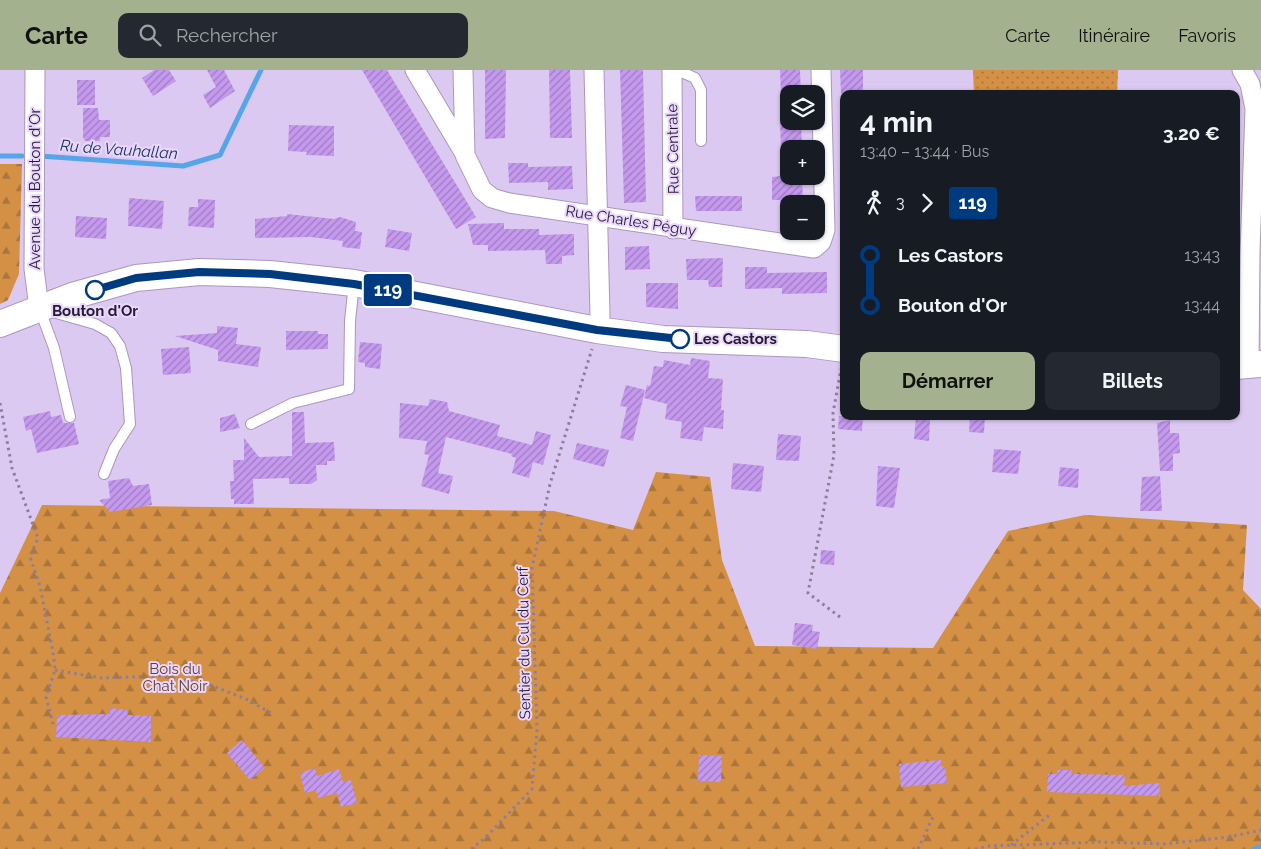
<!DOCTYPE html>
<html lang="fr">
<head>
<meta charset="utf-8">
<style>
  :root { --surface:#171b24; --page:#242831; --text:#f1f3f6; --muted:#9ea1a6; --accent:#a4b18e }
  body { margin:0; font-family:Raleway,sans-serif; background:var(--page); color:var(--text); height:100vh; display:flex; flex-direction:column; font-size:19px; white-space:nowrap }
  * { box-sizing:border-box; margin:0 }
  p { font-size:16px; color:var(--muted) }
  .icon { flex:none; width:28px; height:28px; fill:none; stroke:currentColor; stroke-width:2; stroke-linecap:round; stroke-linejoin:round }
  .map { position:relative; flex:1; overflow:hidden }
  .sheet { position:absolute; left:840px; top:20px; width:400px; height:330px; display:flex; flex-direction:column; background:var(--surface); border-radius:10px; box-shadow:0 1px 4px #0004 }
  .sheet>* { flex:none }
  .badge { padding:0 10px; border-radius:4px; font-size:18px; line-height:32px }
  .fabs { position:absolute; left:780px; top:15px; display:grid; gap:10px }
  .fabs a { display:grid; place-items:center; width:45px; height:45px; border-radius:10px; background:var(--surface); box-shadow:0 1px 4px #0004; font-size:25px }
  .map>.badge { position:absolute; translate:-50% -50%; box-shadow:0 0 0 2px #fff }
  .legs { display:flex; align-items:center; gap:8px; height:55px; padding:0 20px; font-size:16px }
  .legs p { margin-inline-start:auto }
  .head { display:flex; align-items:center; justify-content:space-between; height:85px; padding:0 20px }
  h1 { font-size:28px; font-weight:700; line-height:38px }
  .primary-button { display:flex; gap:10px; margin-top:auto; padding:10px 20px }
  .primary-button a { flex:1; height:58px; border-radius:10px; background:var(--accent); color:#111; font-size:20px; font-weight:700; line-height:58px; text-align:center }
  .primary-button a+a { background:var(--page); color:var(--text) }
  ul { padding:0 20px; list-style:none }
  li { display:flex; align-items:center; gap:18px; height:50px; font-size:19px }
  li i { display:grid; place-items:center; width:8px; height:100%; margin:0 6px; background:currentColor }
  li i::after { content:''; width:12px; height:12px; margin:-6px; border:4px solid; border-radius:50%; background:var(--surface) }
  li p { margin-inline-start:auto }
  li:first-child i { background:linear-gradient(#0000 50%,currentColor 0) }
  li:last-child i { background:linear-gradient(currentColor 50%,#0000 0) }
  header { display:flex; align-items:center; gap:30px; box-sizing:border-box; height:70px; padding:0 25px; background:var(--accent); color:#111 }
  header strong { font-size:24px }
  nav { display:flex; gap:28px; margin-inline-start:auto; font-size:18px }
  .search { width:350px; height:45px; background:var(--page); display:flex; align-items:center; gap:12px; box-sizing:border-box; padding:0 18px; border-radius:10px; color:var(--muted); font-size:19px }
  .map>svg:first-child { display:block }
  .grass { fill:url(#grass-dots) }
  .forest { fill:url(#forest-firs) }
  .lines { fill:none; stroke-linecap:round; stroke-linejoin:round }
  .stream { stroke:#56a5ea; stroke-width:5 }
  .building { fill:url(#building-hatch) }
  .lane-casing { stroke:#a997bd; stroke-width:12 }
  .street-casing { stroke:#a997bd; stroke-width:21 }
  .secondary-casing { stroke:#a997bd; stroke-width:28 }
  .path { stroke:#8c7e9b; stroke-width:3; stroke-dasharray:2.5 4; stroke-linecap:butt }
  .lane { stroke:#fff; stroke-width:10 }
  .street { stroke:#fff; stroke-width:19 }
  .secondary { stroke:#fff; stroke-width:26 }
  .line-1-casing { stroke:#fff; stroke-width:11 }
  .line-1 { stroke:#003b80; stroke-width:8 }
  .stop-1-dot { fill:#fff; stroke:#003b80; stroke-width:2.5 }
  .labels { text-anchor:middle; stroke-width:4; stroke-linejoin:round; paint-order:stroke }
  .street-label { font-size:15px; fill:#231c2b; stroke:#ead6ff }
  .stop-label { font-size:15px; font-weight:bold; fill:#231c2b; stroke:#ead6ff }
  .park-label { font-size:15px; fill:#634524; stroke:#ead6ff }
  .water-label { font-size:16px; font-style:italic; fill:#143551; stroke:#ead6ff }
</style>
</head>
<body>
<header>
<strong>Carte</strong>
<div class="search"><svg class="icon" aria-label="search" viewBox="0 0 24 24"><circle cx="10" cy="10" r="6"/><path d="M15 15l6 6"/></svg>Rechercher</div>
<nav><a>Carte</a><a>Itinéraire</a><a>Favoris</a></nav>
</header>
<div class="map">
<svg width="1261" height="779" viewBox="0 0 1261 779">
  <defs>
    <pattern id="grass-dots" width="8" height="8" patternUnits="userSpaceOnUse" patternTransform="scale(1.25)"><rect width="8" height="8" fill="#d49146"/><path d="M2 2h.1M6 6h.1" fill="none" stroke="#ac763b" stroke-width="1.8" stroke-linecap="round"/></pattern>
    <pattern id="forest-firs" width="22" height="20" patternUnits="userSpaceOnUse" patternTransform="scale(1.25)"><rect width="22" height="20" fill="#d49146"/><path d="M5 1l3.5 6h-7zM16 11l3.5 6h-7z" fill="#ac763b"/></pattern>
    <pattern id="building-hatch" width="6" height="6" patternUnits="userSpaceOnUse" patternTransform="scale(1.25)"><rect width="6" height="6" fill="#c499ee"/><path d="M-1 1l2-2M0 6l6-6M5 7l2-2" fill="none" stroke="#9f7cc1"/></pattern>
  </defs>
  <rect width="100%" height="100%" fill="#dcc9f1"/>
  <path class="grass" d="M973 0H1118L1117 24H974Z"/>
  <path class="forest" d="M0 94H22L19 204 8 230 0 234Z
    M656 402 710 407 722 490 755 576 933 578 1008 461 1085 445 1247 455 1243 520 1261 539V779H0V523L42 435 554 441 633 460Z"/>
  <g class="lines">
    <path class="stream" d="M0 86H22
      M40 86 183 96 220 85 261 0
      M1254 779 1261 777"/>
  </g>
  <path class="building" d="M154 0H169L176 11 153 26 142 8Z
    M207 0H224L235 21 210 38 203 25 216 17Z
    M362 0H387L476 147 456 159Z
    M485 0H506L505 68 485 69Z
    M549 0H570L572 68H550Z
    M620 0H643L646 132 624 133Z
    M780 0H800L801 24H781Z
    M840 0H863V24H841Z
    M77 10H95V35H77Z
    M83 38H98L99 50H110V67H100V71H85L83 67Z
    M780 51H801L802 79H781Z
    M289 55 334 56V86L306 85 307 82 288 81Z
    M508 93H528V97L572 96 573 119 548 120V112L509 113Z
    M780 106H802L803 134H780V130H772V107Z
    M695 126H742V141H696Z
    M129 128 164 131 162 159 128 156Z
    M198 129 215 130 214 158 188 156 189 137H198Z
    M287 144 334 149 340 147 356 152 355 161 362 162 360 179 342 177 343 171 311 167 255 168V149L287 146Z
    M76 146 107 148 106 169 75 167Z
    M504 153V159H539V165L574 164V185L562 186V194H546L545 180 488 181V175H473L468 154Z
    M388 159 412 163 409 181 385 177Z
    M649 176 650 199 625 200V177Z
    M723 188 722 217H709L708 210H687L686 189Z
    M745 197H767V203L827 202V223L782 224V218L745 219Z
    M646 213H678V239L646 237Z
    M217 256 238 258 236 274 261 277 258 297 218 291V280L175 266 217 263Z
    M286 261H318V264H328V279L286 280Z
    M360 272 382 274 380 299 365 297V293L358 292Z
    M189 277 191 303 163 305 161 279Z
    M691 288 710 291 708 308 723 309 721 340H724L723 359 704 357 702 371 680 368 682 352 665 349 667 334 644 328 647 315 650 316 654 296 663 297 664 290 690 295Z
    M626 315 645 320 633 371 620 368 627 337 620 336Z
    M430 329 447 332 449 341 500 355 497 366 532 375 536 361 551 365 543 395 533 392 529 408 512 403 516 388 511 386 512 384 446 367 438 403 453 406 449 424 421 416 429 385 424 384 427 371 399 368 400 333 428 336Z
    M50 341 51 347 61 345 63 353H74L79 374 37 383 31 359 26 361 23 347Z
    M292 342H304L305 373 334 372 335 391H327V395H316L317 410 311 414H289V408L253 409 254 434H234V429H231L230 411H234L233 390H244V368L259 387 292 386Z
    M235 344 240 358 220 362V348Z
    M839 346H863L862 361 838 359Z
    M970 346H985L984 363 969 362Z
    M916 348 930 349 929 371 914 369Z
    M1170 350V363H1179L1180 383 1173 384V401H1160L1157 353Z
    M778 364 801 366 799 391 776 390Z
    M577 373 609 380 604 397 573 389Z
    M994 379 1021 381 1018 404 992 402Z
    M733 393 764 396 761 422 731 419Z
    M878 396 900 398 894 438 876 436Z
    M1060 397 1079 399 1078 418 1058 416Z
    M1160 406 1162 441H1140L1142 407Z
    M129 408 133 416 149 414 152 435 110 442 99 430 110 428 108 411Z
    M821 480 835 481 834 495 820 494Z
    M795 553 813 555 812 561 820 562 817 579 792 575Z
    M110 638 127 640 128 645 151 646V672L56 667 57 645 110 644Z
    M242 670 265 698 250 710 227 683Z
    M699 685 722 686 721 712 698 711Z
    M941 690 942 697H945L947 713 901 717 899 694Z
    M315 698 317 706 339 699 343 712 351 710 357 733 341 737 337 723 318 728 316 720 305 723 300 703Z
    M1058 700H1072L1071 704 1125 705 1124 716 1159 713 1160 726 1047 722 1048 704H1057Z"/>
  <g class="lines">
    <defs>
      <path id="lane" d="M677 0 695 8 701 20V71
        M40 240 54 278 70 347
        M49 241 95 254 111 263 120 276 126 298 130 354 114 379 104 404
        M251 354 293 333 349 319 350 251 354 213"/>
      <path id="street" d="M35 0 34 199 39 238
        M415 0 465 84
        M463 0 465 85 482 120 492 128 509 133 814 178 821 172 825 160 821 0
        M594 0 600 246 597 260
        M672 0 673 159
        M1242 0 1250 14 1255 39 1250 183 1249 295"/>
      <path id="secondary" d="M0 254 72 226 136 208 199 202 270 204 354 213 597 260 663 269 807 274 844 279
        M1236 296 1261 294"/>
    </defs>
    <use href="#lane" class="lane-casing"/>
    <use href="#street" class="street-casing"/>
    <use href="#secondary" class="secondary-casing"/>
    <path class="path" d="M0 333 12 398 38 468 30 487 40 516 53 582 55 600 46 627 53 654
      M840 547 808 523 834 385 833 343 841 299
      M55 600 102 608 159 606 208 614 246 629 271 643
      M1011 775 1052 743
      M471 779 485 768 532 719 537 660 532 498 550 414 592 279
      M918 779 933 747
      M975 779 989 776 1099 772 1165 774 1229 767 1261 760"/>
    <use href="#lane" class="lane"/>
    <use href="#street" class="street"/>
    <use href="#secondary" class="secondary"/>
  </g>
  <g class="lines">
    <defs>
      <path id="line-1" d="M95 220 136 208 199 202 270 204 354 214 597 260 680 269"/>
    </defs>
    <use href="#line-1" class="line-1-casing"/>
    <use href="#line-1" class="line-1"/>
  </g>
  <g class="stop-1-dot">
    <circle cx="95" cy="220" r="9"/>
    <circle cx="680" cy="269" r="9"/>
  </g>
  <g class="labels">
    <g class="street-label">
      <text transform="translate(673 79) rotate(-91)" y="5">Rue Centrale</text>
      <text transform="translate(35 119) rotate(-90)" y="5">Avenue du Bouton d'Or</text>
      <text transform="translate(631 151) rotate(9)" y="5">Rue Charles Péguy</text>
      <text transform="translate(524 573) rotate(-91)" y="5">Sentier du Cul du Cerf</text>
    </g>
    <g class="stop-label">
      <text x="95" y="246">Bouton d'Or</text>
      <text x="694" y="274" text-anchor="start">Les Castors</text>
    </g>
    <g class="park-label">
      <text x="175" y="604">Bois du<tspan x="175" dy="17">Chat Noir</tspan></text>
    </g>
    <g class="water-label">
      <text transform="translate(119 79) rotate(4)" y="6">Ru de Vauhallan</text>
    </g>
  </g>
</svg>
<div class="fabs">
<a><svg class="icon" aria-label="layers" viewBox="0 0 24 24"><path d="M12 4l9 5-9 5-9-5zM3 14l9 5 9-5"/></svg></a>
<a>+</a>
<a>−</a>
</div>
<b class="badge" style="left:388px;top:220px;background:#003b80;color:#fff">119</b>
<section class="sheet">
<div class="head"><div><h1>4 min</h1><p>13:40 – 13:44 · Bus</p></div><b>3.20 €</b></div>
<div class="legs"><svg class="icon" aria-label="walk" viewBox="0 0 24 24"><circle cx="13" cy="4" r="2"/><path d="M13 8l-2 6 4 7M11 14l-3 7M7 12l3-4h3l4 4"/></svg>3<svg class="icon" aria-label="forward" viewBox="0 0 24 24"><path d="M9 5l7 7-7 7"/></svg><b class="badge" style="background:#003b80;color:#fff">119</b></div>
<ul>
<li><i style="color:#003b80"></i><b>Les Castors</b><p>13:43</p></li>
<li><i style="color:#003b80"></i><b>Bouton d'Or</b><p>13:44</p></li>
</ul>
<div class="primary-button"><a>Démarrer</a><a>Billets</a></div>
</section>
</div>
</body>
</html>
